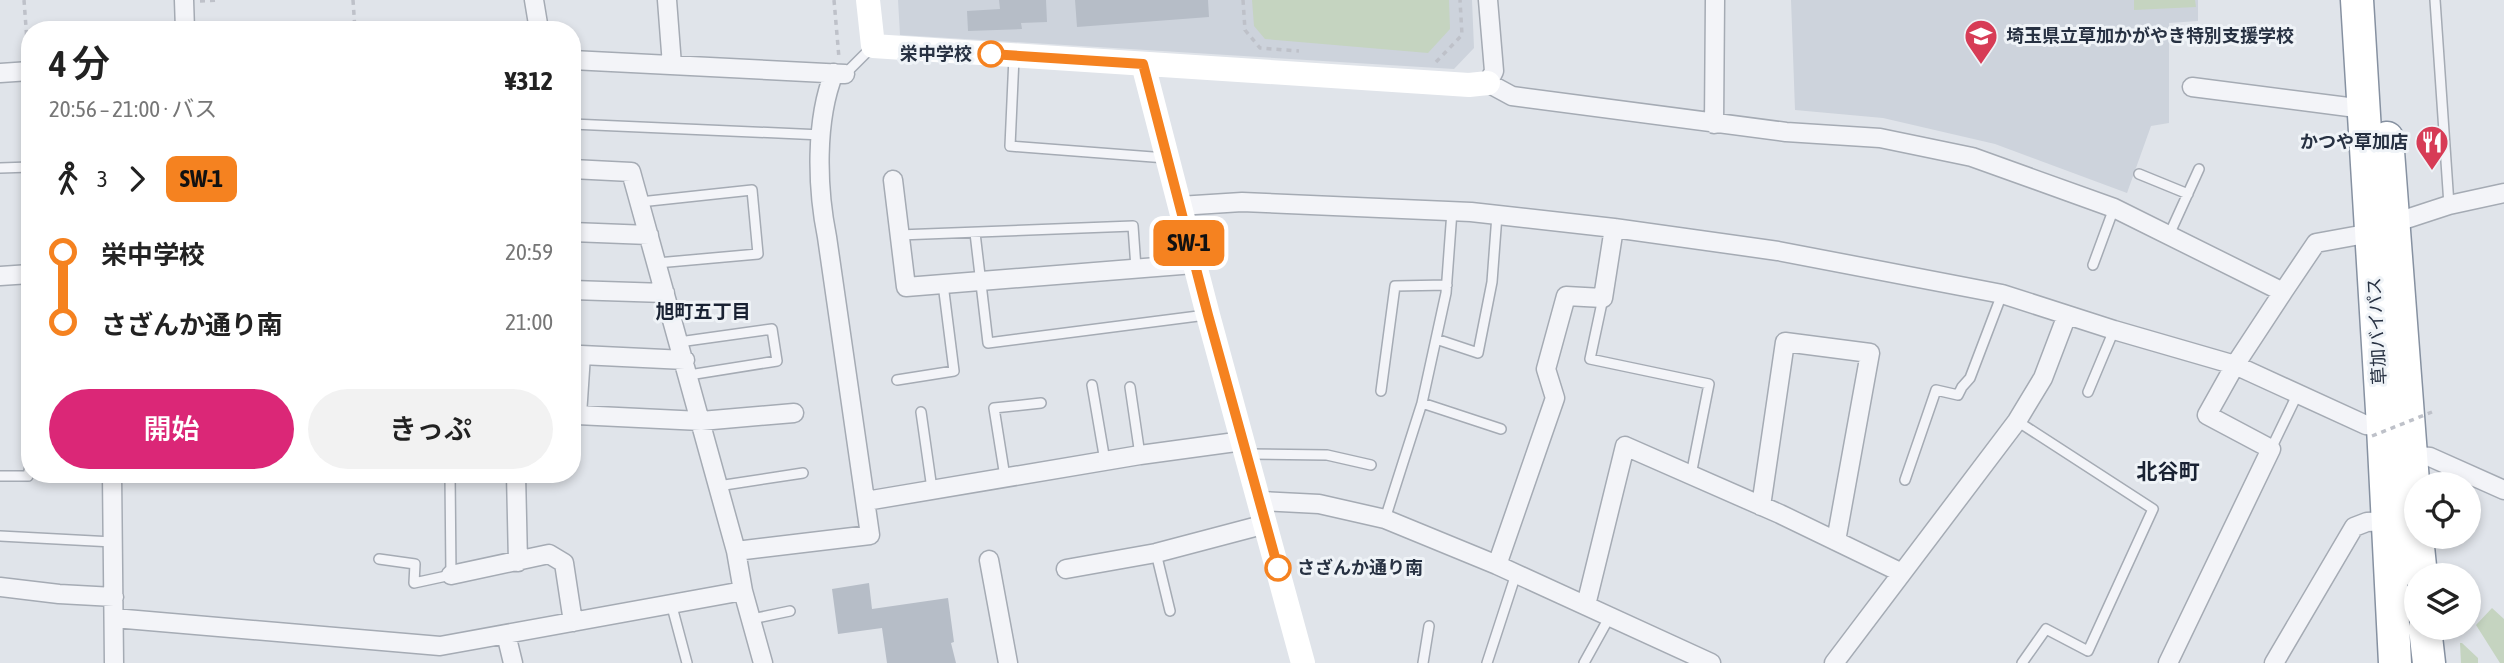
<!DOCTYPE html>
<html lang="ja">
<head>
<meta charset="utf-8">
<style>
  :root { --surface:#fff; --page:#f2f2f2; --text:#222; --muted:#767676; --accent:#db2777 }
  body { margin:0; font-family:"Asap Condensed","Noto Sans JP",sans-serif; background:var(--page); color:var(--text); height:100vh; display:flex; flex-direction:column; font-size:26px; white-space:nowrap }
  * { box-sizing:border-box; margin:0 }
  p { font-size:23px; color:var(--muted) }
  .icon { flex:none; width:38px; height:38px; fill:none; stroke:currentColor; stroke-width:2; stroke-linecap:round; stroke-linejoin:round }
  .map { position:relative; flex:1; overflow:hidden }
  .details { position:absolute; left:21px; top:21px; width:560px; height:462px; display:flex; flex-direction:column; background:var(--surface); border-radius:28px; box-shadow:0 4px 10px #0003 }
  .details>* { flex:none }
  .badge { padding:0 14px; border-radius:10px; font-size:24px; line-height:46px }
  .fabs { position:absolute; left:2404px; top:472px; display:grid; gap:14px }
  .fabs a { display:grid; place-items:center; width:77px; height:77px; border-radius:50%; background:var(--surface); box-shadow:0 4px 10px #0003; font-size:35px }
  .map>.badge { position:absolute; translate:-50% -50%; box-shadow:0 0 0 4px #fff }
  .legs { display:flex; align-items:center; gap:10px; height:77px; padding:0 28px; font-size:23px }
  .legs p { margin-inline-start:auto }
  .headline { display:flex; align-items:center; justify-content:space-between; height:119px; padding:0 28px }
  h1 { font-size:38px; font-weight:600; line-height:52px }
  .button { display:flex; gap:14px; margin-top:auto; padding:14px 28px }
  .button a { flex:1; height:80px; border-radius:42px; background:var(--accent); color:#fff; font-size:28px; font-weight:600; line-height:80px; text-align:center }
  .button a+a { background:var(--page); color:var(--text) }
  ul { padding:0 28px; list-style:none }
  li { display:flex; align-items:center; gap:24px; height:70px; font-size:26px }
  li i { display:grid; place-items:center; width:10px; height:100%; margin:0 9px; background:currentColor }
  li i::after { content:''; width:18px; height:18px; margin:-9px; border:5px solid; border-radius:50%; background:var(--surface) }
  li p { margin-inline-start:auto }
  li:first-child i { background:linear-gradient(#0000 50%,currentColor 0) }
  li:last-child i { background:linear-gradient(currentColor 50%,#0000 0) }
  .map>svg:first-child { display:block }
  .built { fill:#cdd3dc }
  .green { fill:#c5d4c0 }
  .building { fill:#b6bdc7 }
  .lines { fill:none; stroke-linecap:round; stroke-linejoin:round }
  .lane-casing { stroke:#a5abb4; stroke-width:12 }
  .street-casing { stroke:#a5abb4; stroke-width:21 }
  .highway-casing { stroke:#8691a1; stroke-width:35 }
  .path { stroke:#bec1c9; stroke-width:3.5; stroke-dasharray:5 5; stroke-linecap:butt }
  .lane { stroke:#f3f4f8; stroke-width:9 }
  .street { stroke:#f3f4f8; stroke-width:18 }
  .secondary { stroke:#fff; stroke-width:24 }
  .highway { stroke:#fff; stroke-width:32 }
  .path-bridge { stroke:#bec1c9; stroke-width:3.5; stroke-dasharray:5 5; stroke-linecap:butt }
  .line-1-casing { stroke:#fff; stroke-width:16 }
  .line-1 { stroke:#f58220; stroke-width:10 }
  .stop-1-dot { fill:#fff; stroke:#f58220; stroke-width:3.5 }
  .labels { text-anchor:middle; stroke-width:6; stroke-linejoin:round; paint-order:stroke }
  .poi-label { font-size:18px; font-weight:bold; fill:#273142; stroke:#eff3f7; text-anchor:start }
  .stop-label { font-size:18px; font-weight:bold; fill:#273142; stroke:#eff3f7; text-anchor:end }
  .street-label { font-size:18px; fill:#273142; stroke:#eff3f7 }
  .neighbourhood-label { font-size:19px; font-weight:bold; fill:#192233; stroke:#eff3f7 }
  .quarter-label { font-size:21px; font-weight:bold; fill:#192233; stroke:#eff3f7 }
</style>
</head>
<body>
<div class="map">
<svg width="2504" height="663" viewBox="0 0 2504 663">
  <rect width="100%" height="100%" fill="#e0e4ea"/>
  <path class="built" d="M898 0H1472L1474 48 1454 69 900 35Z
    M1791 0H2198V21L2169 23V123L2151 126 2127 193 1995 144 1883 118 1795 110Z"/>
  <path class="green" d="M1252 0H1449L1450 29 1428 53 1265 39 1254 26Z
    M2134 0H2195L2196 7 2134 10Z
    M2492 608 2504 619V663H2500L2476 625Z
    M2460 643H2462L2478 658V663H2461Z"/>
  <path class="building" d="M999 0H1046L1047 22 1021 23 1022 29 968 31 967 11 1000 9Z
    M1075 0H1208L1209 17 1077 27Z
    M869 583 872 609 948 598 954 642 951 643 956 663H887L882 628 838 634 832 589Z"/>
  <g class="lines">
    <defs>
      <path id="lane" d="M2435 0 2449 205
        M1014 57 1010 146 1166 158
        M845 74 872 47
        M572 124 822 135
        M0 168 30 167
        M2139 174 2188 194
        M640 202 752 190 758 254 657 263
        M975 233 988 343 1206 315
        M899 235 1133 226 1136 268
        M2169 235 2199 169
        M2093 265 2114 208
        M1603 298 1590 359 1709 384 1691 475
        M1436 339 1478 353 1492 282 1497 215
        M679 342 772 329 777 361 689 375
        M897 380 954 371 943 284
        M1092 385 1105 461
        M1130 387 1140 455
        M1381 391 1395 286 1447 285
        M2088 392 2114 330
        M1422 403 1501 429
        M921 412 932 489
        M2017 421 2153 509 2088 651 2046 629 2022 663
        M2271 449 2298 393
        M1248 454 1327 455 1371 465
        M0 476H28L30 466
        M1005 477 994 408 1041 403
        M1905 480 1936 390 1958 395 1962 387 1970 378 2002 294
        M718 486 803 473
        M1385 519 1422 403 1446 293 1452 211
        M0 536 113 542
        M1156 553 1170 611
        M379 559 415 564 414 583 451 575 450 474
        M671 603 687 663
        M752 619 790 611
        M1423 663 1429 626
        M1487 663 1516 574
        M1584 663 1610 616"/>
      <path id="street" d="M184 0 185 30
        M534 0 539 30
        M667 0 672 65
        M1488 0 1494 71 1488 83 1512 96 1786 132 1880 138 1972 157 2114 208 2283 292 2316 243 2371 233
        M572 60 845 74
        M0 73 30 71
        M2192 87 2364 109
        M1714 124 1715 0
        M572 169 631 172 736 551 743 591 763 663
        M893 180 906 287 1194 264
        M1179 206 1242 202 1471 212 1614 228 1778 251 2002 294 2114 330 2235 365 2366 425 2383 427
        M2394 223 2449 205 2504 193
        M572 232 649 235
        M0 276 30 274
        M572 290 665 293
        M685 360 581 355 577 415 701 421 794 413
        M2409 455 2430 457 2504 490
        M112 474 114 663
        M516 474 518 562
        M866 501 1140 455 1243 441
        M1260 501 1319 504 1385 519 1497 565 1711 663
        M1761 506 1785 342 1870 353 1836 541
        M736 551 870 535 827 237C817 188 815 120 834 73
        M989 560 1008 663
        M1497 565 1555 398 1546 369 1566 296 1603 298 1614 228
        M1066 569 1156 553 1266 524
        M451 575 549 554 564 563 573 622
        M0 587 59 594 114 597
        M1586 605 1625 446 1780 514 1902 573
        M114 618 440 646 743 591
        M506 634 513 663
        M1834 663 2017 421 2043 378 2067 315
        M2168 663 2271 449 2207 415 2235 365 2283 292
        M2274 663 2354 527 2367 522 2388 521"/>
      <path id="highway" d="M2357 0 2383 427 2395 663
        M2387 138 2417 535
        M2417 537 2421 576
        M2425 628 2429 663"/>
    </defs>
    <use href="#lane" class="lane-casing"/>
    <use href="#street" class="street-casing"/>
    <use href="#highway" class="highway-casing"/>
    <path class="path" d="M24 0 28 55
      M353 0 355 30
      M834 0 839 58
      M1243 0 1245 30 1260 48 1299 51
      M200 1 218 0
      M1436 62 1462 35 1460 0"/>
    <use href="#lane" class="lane"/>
    <use href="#street" class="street"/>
    <path class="secondary" d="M868 0 873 46 1469 85 1488 83
      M1143 64 1208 315 1303 663"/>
    <use href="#highway" class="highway"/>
    <path class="path-bridge" d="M2372 436 2432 412"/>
  </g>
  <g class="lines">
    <defs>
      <path id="line-1" d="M991 54 1143 64 1208 315 1278 568"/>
    </defs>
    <use href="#line-1" class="line-1-casing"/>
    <use href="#line-1" class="line-1"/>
  </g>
  <defs>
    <symbol id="school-pin" viewBox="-11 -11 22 30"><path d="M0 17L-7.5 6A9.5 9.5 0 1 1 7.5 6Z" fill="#d73c56" stroke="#eff3f7"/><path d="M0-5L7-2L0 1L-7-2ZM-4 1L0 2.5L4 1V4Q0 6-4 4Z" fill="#fff"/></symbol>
    <symbol id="restaurant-pin" viewBox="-11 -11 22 30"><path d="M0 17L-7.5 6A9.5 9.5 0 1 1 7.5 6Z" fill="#d73c56" stroke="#eff3f7"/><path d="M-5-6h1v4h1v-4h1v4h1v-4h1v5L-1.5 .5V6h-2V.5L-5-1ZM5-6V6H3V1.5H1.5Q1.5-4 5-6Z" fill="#fff"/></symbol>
  </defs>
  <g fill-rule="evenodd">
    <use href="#school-pin" x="1962" y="17" width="38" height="52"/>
    <use href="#restaurant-pin" x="2413" y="123" width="38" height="52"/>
  </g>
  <g class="stop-1-dot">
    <circle cx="991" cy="54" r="12"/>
    <circle cx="1278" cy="568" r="12"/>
  </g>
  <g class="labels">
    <g class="poi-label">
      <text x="2006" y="42">埼玉県立草加かがやき特別支援学校</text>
      <text x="2408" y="148" text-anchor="end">かつや草加店</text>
    </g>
    <g class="stop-label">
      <text x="972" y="60">栄中学校</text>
      <text x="1297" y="574" text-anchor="start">さざんか通り南</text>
    </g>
    <g class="street-label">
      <text transform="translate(2377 331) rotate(-93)" y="6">草加バイパス</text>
    </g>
    <g class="neighbourhood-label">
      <text x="703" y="318">旭町五丁目</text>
    </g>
    <g class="quarter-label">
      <text x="2168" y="479">北谷町</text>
    </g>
  </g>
</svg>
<div class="fabs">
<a><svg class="icon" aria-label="locate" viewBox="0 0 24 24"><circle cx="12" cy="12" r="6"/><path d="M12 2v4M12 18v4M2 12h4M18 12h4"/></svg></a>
<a><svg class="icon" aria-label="layers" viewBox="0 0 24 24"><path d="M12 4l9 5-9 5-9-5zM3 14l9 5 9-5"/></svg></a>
</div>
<b class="badge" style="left:1189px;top:243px;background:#f58220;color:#111">SW-1</b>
<section class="details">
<div class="headline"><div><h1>4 分</h1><p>20:56 – 21:00 · バス</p></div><b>¥312</b></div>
<div class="legs"><svg class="icon" aria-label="walk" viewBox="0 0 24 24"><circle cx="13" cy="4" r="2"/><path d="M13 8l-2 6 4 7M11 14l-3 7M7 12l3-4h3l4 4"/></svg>3<svg class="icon" aria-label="forward" viewBox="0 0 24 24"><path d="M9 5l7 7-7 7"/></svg><b class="badge" style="background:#f58220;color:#111">SW-1</b></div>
<ul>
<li><i style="color:#f58220"></i><b>栄中学校</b><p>20:59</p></li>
<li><i style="color:#f58220"></i><b>さざんか通り南</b><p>21:00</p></li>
</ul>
<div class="button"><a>開始</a><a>きっぷ</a></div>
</section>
</div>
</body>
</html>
